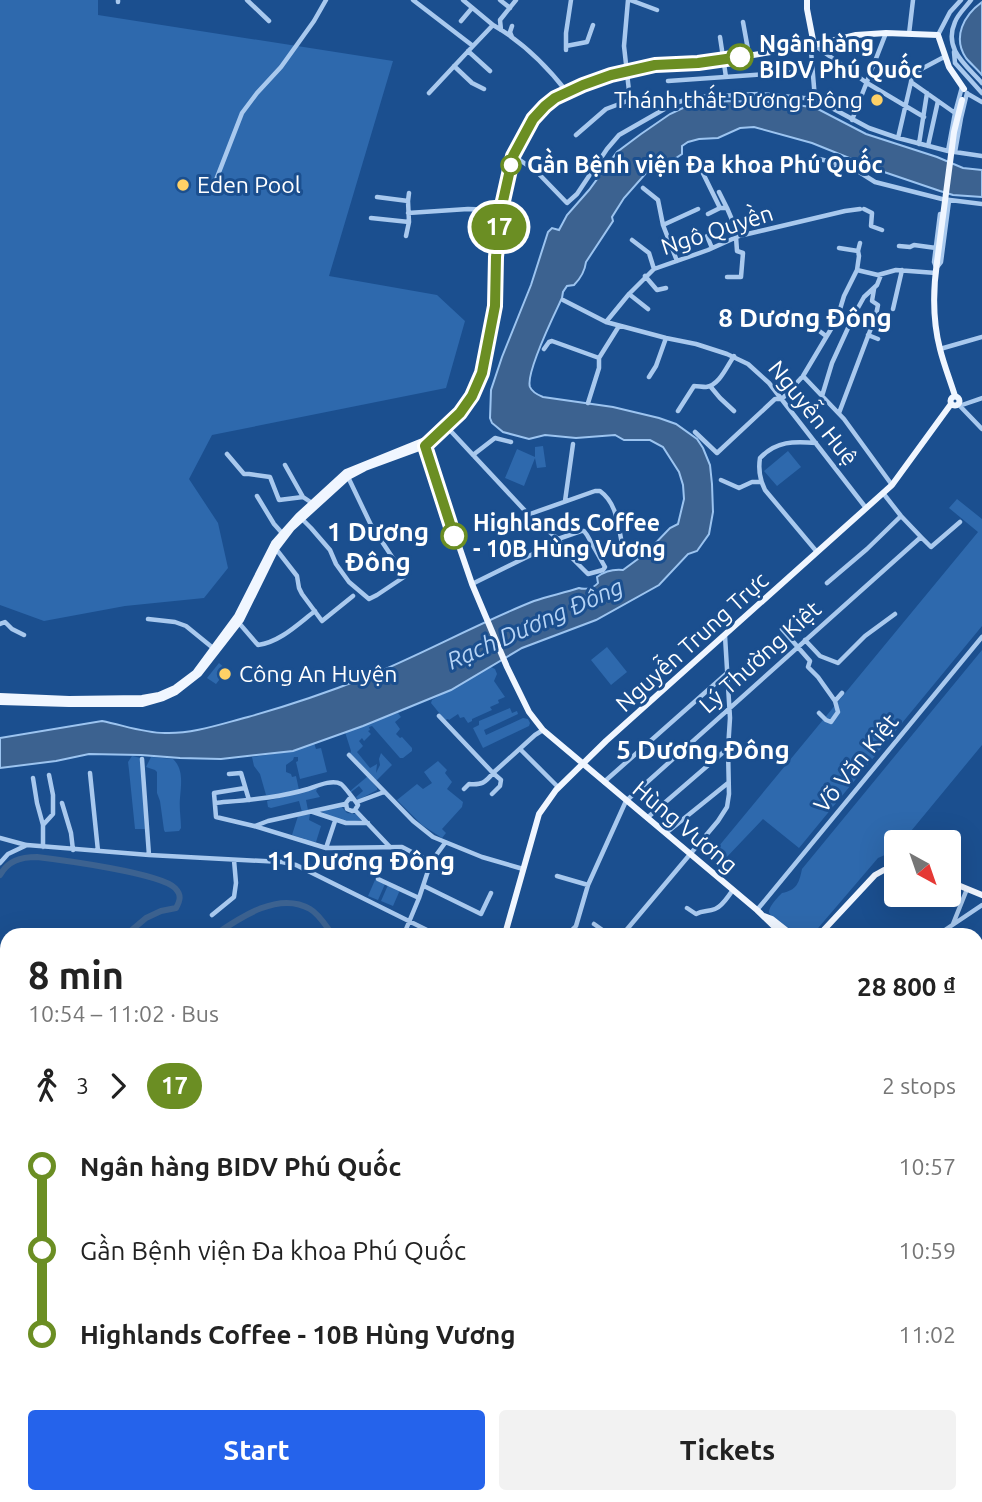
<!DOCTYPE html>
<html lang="en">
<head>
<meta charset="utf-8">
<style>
  :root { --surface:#fff; --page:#f2f2f2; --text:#222; --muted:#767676; --accent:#2563eb }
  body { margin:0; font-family:Ubuntu,sans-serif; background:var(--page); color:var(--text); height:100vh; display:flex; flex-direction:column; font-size:26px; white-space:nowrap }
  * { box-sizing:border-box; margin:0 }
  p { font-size:23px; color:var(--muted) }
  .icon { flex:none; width:38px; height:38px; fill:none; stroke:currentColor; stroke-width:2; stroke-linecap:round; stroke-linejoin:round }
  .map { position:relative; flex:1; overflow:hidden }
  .details { position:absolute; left:0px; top:928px; width:984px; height:576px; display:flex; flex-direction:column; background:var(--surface); border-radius:21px 21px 0 0; box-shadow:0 7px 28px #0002 }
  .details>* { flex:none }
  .badge { padding:0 14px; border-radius:23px; font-size:24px; line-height:46px }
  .needle { width:46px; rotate:140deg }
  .buttons { position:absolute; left:884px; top:830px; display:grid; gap:14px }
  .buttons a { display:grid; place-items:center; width:77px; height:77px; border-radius:7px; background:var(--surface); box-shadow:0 7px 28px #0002; font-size:35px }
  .map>.badge { position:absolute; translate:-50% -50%; box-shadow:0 0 0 4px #fff }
  .legs { display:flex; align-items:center; gap:10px; height:77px; padding:0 28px; font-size:23px }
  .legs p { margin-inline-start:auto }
  .overview { display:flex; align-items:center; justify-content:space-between; height:119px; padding:0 28px }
  h1 { font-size:38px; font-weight:700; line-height:52px }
  .cta { display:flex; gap:14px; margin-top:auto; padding:14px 28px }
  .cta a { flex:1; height:80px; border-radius:7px; background:var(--accent); color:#fff; font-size:28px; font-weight:700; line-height:80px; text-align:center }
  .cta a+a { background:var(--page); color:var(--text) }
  ul { padding:0 28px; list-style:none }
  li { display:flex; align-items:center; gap:24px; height:84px; font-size:26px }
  li i { display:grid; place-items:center; width:10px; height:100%; margin:0 9px; background:currentColor }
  li i::after { content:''; width:18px; height:18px; margin:-9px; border:5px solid; border-radius:50%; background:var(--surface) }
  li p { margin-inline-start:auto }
  li:first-child i { background:linear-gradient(#0000 50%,currentColor 0) }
  li:last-child i { background:linear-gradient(currentColor 50%,#0000 0) }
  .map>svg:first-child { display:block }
  .green { fill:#2e69ad }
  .water { fill:#3c6290; stroke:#9cc4f0; stroke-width:2 }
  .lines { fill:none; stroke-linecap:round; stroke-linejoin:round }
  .stream { stroke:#9cc4f0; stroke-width:2 }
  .river { stroke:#3c6290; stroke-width:6 }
  .minor { stroke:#a9c9ee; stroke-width:4.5 }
  .major { stroke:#f0f6ff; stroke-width:6 }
  .major-bridge { stroke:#f0f6ff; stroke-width:6 }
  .line-1-casing { stroke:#fff; stroke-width:16 }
  .line-1 { stroke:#6b8e23; stroke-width:10 }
  .stop-1-dot { fill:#fff; stroke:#6b8e23; stroke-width:3.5 }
  .poi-dot { fill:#ffd166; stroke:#1b4f8f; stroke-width:2.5 }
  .labels { text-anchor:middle; stroke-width:6; stroke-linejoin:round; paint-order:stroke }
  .stop-label { font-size:23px; font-weight:bold; fill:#fff; stroke:#1b4f8f; text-anchor:start }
  .poi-label { font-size:23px; fill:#fff; stroke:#1b4f8f; text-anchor:start }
  .street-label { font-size:23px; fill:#fff; stroke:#1b4f8f }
  .water-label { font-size:24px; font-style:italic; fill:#b5d3f5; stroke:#1b4f8f }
  .quarter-label { font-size:26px; font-weight:bold; fill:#fff; stroke:#1b4f8f }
</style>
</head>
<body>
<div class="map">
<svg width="982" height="1502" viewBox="0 0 982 1502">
  <rect width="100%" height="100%" fill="#1b4f8f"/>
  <path class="green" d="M0 0H98V15L393 61 329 276 437 295 465 321 446 388 212 435 189 479 218 523 228 568 204 598 125 606 44 621 0 605Z
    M543 446 546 467 537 468 535 458 524 486 505 478 517 449 535 457V447Z
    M788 451 801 467 777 486 764 471Z
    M957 499 982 519V626L799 848 763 819 724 860 714 852 978 532 949 508Z
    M607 647 627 672 611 685 591 660Z
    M982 650V745L902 842H896V849L894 851 878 858 813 934H795C790 931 770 918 769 912 769 906 778 897 782 893 797 890 799 883 802 869Z
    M219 663 227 670 216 684 207 678Z
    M491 667 495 669 497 674 494 681 505 697 498 700 499 703 490 707 492 710 472 719V721L468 723 464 717 460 718 458 714 449 720 448 719 445 720 431 703 432 700Z
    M510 708 512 713 517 711 518 714 484 730 486 735 523 718 528 719 530 723 529 726 483 748 473 728 479 725V721Z
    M398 713 401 717 395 722 400 729 396 734 400 738 402 737 412 748V751L403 758H400L372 726 369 727 370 730 368 731 371 734 364 741 362 738 359 741 363 746 357 752 370 768 377 764 376 773 380 765 379 759 381 753 392 765 375 782V778H372L350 754 351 751 345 732Z
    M314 743 316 749 321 748 327 772 300 779 296 762 298 761V757H294L293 760 286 765V772L291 774 292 777 296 776 299 790 269 796 266 795 260 774 254 766 252 757 294 751Z
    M132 756 141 758 145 829H135L129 770 128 762Z
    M151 757 173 759C184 769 181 785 180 798 179 808 181 819 181 828L179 831 165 832 164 830 160 801 157 793V772L155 770 146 767Z
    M438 761 447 770 445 773 452 782 447 789 463 802 462 807 442 829 446 833 442 838 422 825 397 800 417 784 423 789 432 783 424 772Z
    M368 776 377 788V790L358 800 356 797 363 791 359 786 350 793 349 792Z
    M318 788 316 791 320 797 306 800 308 810 302 812 299 801 271 808 268 807 267 801Z
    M341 806 347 813 356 814 363 820C348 823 335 820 322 812L324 810Z
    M310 814 309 820 321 826 316 842 305 841V839L292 835 298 816Z
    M375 880 385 884 378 900 368 896Z
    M388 885 400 890 393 906 381 901Z
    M976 942 982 943V1025L977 1026Z
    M982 1155V1502H551L536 1496H976V1156Z"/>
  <path class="water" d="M982 2V75C977 69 971 64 966 58 952 37 964 15 982 2Z
    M725 101 779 102 816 108 866 134 937 157 963 168 982 170V197L953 195 940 191 884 172 812 143 754 127 740 128 718 138 699 139 688 142 682 146V154L661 168 654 164 624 198 612 217 613 221 586 262C585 270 580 279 574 285L567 286 563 292 562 298C555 313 525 373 530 387 532 392 538 395 543 397L613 407 659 418 676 424 697 439 703 448 710 465 712 484 713 512 709 534 697 551 688 554 659 585 596 620 522 648 451 690 363 726 293 751 221 759 180 758 141 755 89 754 56 761 0 768V738L102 721C123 725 143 733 165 733 193 734 221 724 248 717 287 706 326 693 364 678 421 655 476 624 534 601 548 596 564 593 579 588 585 590 594 588 598 583L597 577C605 571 613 569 623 570L646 553 670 528 678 524 684 499 683 485 679 472 663 447 650 440H624L615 435 576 438 545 435 529 439 503 432 492 423 490 418 491 390 502 357 531 285 548 232 552 228 559 230 567 215 589 190 617 152 641 134 670 114 685 107Z"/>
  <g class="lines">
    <path class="stream" d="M0 1163 7 1175
      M81 1496 88 1502
      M359 1496 361 1502"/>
    <path class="river" d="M0 875C8 861 20 857 37 857 62 860 160 873 175 888 182 895 180 901 176 908L161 911 146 918 127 934
      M216 934C241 917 279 891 310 909 319 914 326 926 332 934"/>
    <path class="minor" d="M247 0 269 21
      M413 0 473 46 493 25C523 42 546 65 567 92
      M463 0 493 25
      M500 0 510 8
      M630 0 657 10
      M971 0C966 7 958 14 955 22 943 49 966 65 982 83
      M118 2V0
      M461 21 472 8
      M743 22 749 55
      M512 26 510 32 512 37
      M501 30 500 20 516 0
      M909 34 913 0
      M938 35 950 12 961 0
      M720 37 726 77
      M566 46 587 42 593 25
      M566 50V33L571 0
      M468 51 490 71
      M954 52 955 63 982 93
      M454 66 472 83 484 89
      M668 81 812 71
      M911 82 955 113
      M429 93 473 46
      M968 94 982 102
      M815 99 811 51 814 45 867 83 924 117
      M852 120 886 33
      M576 135 606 109 630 100 624 46 628 0
      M898 138 911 82 912 74 944 57
      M919 144 927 93
      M928 146 938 101
      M948 151 955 113 962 87
      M955 152 961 118 967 93
      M514 156 537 172 567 203 577 194 607 149 619 135 675 103 696 97 759 94 815 99 869 128 898 138 948 151 982 156
      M695 157 720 208H727L739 236
      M819 159 841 164
      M834 168 842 164 856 170 875 182 942 199 982 204
      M216 180 242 113 257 93 281 67 314 21 326 0
      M643 188 658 200 663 225 677 261
      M719 192 727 208
      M377 197 408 201 409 222 406 236
      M408 201 409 193
      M864 209 872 213 871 226 882 230
      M408 213 468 209 501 210
      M708 214 720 208
      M371 218 409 222
      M663 225 698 209
      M707 236 712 248
      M632 240 649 253 654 269
      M899 246 910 247 914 245 936 248
      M839 248 858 251 859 256 857 270
      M858 251 860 243
      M936 267 934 262 940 214
      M937 267 941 262 949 201
      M645 276 657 290 666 288
      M727 277H741L743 253 737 251 736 237
      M629 294 648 309
      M563 300 606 322 666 338 696 344 727 354 748 364 769 383 866 508
      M893 309 902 270
      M606 322 629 294 654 269 708 250 739 236 845 211 860 209
      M814 327 826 336
      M868 335 878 339
      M544 349 549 342 552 341 599 358 619 326
      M940 349 982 337
      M803 376 844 419 892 485
      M649 377 656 366 666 338
      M710 386 720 398 734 411
      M822 396 832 363 854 315 864 297 877 285 881 275
      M588 403 599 368V358
      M958 404 982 429
      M959 404 962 405 982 398
      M678 411 694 386C698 386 702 387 706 387 719 386 727 366 734 356
      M839 413 876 315 878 305 872 301 874 289
      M446 426 529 515 558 539 570 556 588 574 603 570 605 567 587 535 584 531H581L558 539 552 541 531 555 472 584
      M695 432 717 453 775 399H782L803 376 837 319 844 296 857 270 878 275 896 270 936 273
      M816 443C794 441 776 441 760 458 758 470 760 480 765 490L817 552
      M227 454 244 474H249L270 477 279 500 303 497 312 503
      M473 455 495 438 511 442
      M285 465 303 497
      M721 480 739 488 752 482H761
      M257 496 274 524 282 533
      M565 501 573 444
      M530 514 595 491H600C618 504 618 528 623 548
      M302 519 311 528 330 550 336 564 349 582 369 599 377 595 404 577V575L371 525 348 477
      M921 537 931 547 960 522
      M276 549 297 576 299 588 302 594 322 621 353 596
      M827 583 867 549 901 516
      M148 619 175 622 186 626 213 648
      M239 623 258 645C280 642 298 624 315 611
      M0 624 5 622 12 629 24 635
      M782 629 810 661 808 667 818 677 835 701
      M805 640 820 656 838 663 865 636 895 614
      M819 713 826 720 831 722 838 712 835 701 842 693
      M439 716 493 773 535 735 543 730
      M520 749 558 787
      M349 755 413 821 433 837 482 857 523 869
      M142 759 149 855
      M90 773 98 851
      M229 774 241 773 249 800
      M33 778 37 803 43 825V847
      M604 782 726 674
      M245 788 214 793 216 817 254 826 326 848 402 847 431 862
      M464 789 469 784C482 785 485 783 493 773L501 780 500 786 492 794
      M352 799H349L346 803 347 809 352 811 355 810 389 846
      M357 802 384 792
      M62 803 71 833 73 850
      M215 803C246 800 278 798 308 789 317 786 332 779 341 784 344 786 356 802 358 805L355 810
      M313 812 346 823H368
      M647 818 727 749
      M43 825 53 814V795L49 775
      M255 826 268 821 345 804
      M666 833 728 783
      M0 838 26 845
      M326 848 335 821
      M0 863 8 854 27 845 149 855 282 862 296 865 435 934
      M557 876 588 885
      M378 879 419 898
      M424 886 481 914 491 893
      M687 908 696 914C703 910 708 912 715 909 723 906 728 896 733 890
      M757 910 982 637
      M212 915 234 897 236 883 234 860
      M594 924 608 934
      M953 924 967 889
      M404 934 419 898 431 862 445 843
      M568 934 576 926 588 885 626 801 921 537 901 516 883 493
      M623 934 718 821 727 807 729 794 728 749 730 718 725 636
      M939 934 982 905
      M976 1101 982 1100
      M976 1129 982 1128
      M0 1305 7 1310
      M0 1419 7 1393
      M112 1496 116 1502
      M206 1496 214 1502
      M331 1496 335 1502
      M40 1502 46 1496
      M190 1502 197 1496
      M342 1502 350 1496
      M372 1502 379 1496"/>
    <path class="major" d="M807 0V9L814 45
      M937 262C933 290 933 322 940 349 944 365 950 380 955 396
      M950.5 401a4.5 4.5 0 1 1 9 0a4.5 4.5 0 1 1-9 0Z
      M423 441 472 584 507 667 529 712 543 730 757 910 782 934
      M0 696 69 699 142 698 159 695 175 688 195 673 237 616 274 543 298 516 346 472 425 440
      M0 702 69 704H142L163 698 176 692 199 674 241 620 276 549 292 528 348 477 365 468 425 446 460 413 472 396 480 378 488 346 495 306 496 257 501 210 513 156 533 119 552 100 597 79 655 65 690 64 723 60 814 45 856 35 886 33 938 35 949 67 964 89
      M948 881 982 895
      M764 916 772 919 791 934
      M505 934 539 814 556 790 606 741 892 485 951 404
      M820 934 875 875 884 870 896 869
      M434 1496 436 1502"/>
    <path class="major-bridge" d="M937 262 954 132 962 100"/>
  </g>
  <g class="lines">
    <defs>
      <path id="line-1" d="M454 536 425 446 460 413 472 396 482 373 495 306 496 257 501 210 513 156 533 119 545 106 555 98 583 85 611 75 655 65 698 63 740 57"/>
    </defs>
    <use href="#line-1" class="line-1-casing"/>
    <use href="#line-1" class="line-1"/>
  </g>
  <g class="stop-1-dot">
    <circle cx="740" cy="57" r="12"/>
    <circle cx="511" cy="165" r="9"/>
    <circle cx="454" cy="536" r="12"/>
  </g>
  <g class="poi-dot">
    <circle cx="877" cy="100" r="7"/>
    <circle cx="183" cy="185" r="7"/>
    <circle cx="225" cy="674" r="7"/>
  </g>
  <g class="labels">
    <g class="stop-label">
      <text x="759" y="52">Ngân hàng<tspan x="759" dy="26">BIDV Phú Quốc</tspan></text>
      <text x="527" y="173">Gần Bệnh viện Đa khoa Phú Quốc</text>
      <text x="473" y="531">Highlands Coffee<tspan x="473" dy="26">- 10B Hùng Vương</tspan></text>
    </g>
    <g class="poi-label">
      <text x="863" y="108" text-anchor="end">Thánh thất Dương Đông</text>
      <text x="197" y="193">Eden Pool</text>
      <text x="239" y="682">Công An Huyện</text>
    </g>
    <g class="street-label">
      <text transform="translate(717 230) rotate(-18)" y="8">Ngô Quyền</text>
      <text transform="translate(813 413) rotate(51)" y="8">Nguyễn Huệ</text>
      <text transform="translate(692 642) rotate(-42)" y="8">Nguyễn Trung Trực</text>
      <text transform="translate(760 657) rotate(-42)" y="8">Lý Thường Kiệt</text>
      <text transform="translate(856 763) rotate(-51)" y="8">Võ Văn Kiệt</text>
      <text transform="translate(685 827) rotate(40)" y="8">Hùng Vương</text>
    </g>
    <g class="water-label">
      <text transform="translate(535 624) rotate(-24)" y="8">Rạch Dương Đông</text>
    </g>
    <g class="quarter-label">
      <text x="805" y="327">8 Dương Đông</text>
      <text x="378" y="541">1 Dương<tspan x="378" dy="30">Đông</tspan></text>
      <text x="703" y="759">5 Dương Đông</text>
      <text x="361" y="870">11 Dương Đông</text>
    </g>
  </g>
</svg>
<div class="buttons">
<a><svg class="needle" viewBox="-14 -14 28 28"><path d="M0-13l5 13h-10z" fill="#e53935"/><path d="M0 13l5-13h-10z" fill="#767676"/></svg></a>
</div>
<b class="badge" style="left:499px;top:227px;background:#6b8e23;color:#fff">17</b>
<section class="details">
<div class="overview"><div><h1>8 min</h1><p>10:54 – 11:02 · Bus</p></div><b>28 800 ₫</b></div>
<div class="legs"><svg class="icon" aria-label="walk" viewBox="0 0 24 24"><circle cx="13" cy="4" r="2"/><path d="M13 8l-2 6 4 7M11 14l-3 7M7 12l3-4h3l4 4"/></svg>3<svg class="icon" aria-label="forward" viewBox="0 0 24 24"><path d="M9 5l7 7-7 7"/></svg><b class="badge" style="background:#6b8e23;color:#fff">17</b><p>2 stops</p></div>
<ul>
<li><i style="color:#6b8e23"></i><b>Ngân hàng BIDV Phú Quốc</b><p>10:57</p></li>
<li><i style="color:#6b8e23"></i><span>Gần Bệnh viện Đa khoa Phú Quốc</span><p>10:59</p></li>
<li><i style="color:#6b8e23"></i><b>Highlands Coffee - 10B Hùng Vương</b><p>11:02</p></li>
</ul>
<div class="cta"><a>Start</a><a>Tickets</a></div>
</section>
</div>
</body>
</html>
